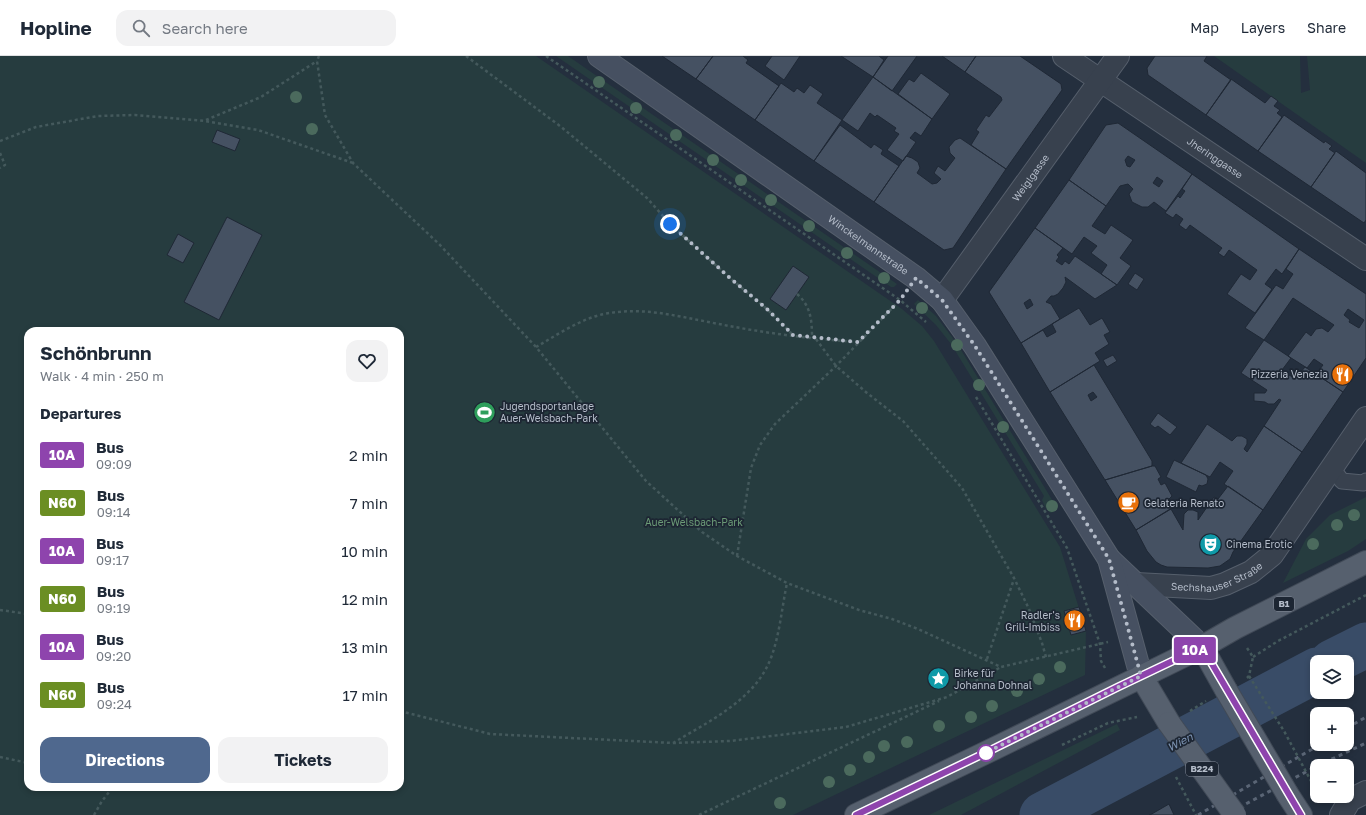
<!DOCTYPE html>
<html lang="en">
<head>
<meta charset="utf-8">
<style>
  :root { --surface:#fff; --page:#f2f2f3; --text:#1f2937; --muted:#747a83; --line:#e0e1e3; --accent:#4f688e }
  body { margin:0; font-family:"Golos Text",sans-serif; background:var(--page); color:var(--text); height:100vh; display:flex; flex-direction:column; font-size:15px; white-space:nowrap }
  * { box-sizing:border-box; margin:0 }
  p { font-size:13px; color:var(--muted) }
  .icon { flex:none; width:22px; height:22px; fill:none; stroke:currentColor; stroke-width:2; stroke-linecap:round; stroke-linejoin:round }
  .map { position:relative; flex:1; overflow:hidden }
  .panel { position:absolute; left:24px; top:271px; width:380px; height:464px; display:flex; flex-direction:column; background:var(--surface); border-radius:12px; box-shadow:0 2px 6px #0003 }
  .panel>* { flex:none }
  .badge { padding:0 8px; border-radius:3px; font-size:14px; line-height:26px }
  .controls { position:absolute; left:1310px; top:599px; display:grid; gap:8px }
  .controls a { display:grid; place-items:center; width:44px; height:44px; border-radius:8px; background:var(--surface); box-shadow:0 2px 6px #0003; font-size:20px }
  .you { position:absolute; width:20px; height:20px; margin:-10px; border:3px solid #fff; border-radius:50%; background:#1a73e8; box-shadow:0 0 0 6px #1a73e833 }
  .map>.badge { position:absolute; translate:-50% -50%; box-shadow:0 0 0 2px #fff }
  h2 { padding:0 16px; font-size:15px; line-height:36px }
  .round { display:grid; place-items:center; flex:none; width:42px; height:42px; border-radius:12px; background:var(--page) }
  .headline { display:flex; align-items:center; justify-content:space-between; height:68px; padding:0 16px }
  h1 { font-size:19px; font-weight:700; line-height:30px }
  .cta { display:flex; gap:8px; margin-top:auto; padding:8px 16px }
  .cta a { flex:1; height:46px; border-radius:12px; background:var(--accent); color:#fff; font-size:16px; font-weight:700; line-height:46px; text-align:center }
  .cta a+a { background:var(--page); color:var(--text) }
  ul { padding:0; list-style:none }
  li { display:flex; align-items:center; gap:12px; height:48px; padding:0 16px }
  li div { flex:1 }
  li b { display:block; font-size:15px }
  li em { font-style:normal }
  li .badge { min-width:44px; font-weight:700; text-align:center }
  header { display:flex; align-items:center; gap:24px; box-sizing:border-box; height:56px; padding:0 20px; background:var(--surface); border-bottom:1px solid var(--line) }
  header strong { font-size:19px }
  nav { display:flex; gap:22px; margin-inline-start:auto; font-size:14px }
  .search { width:280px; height:36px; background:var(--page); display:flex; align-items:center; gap:10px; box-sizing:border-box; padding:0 14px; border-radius:12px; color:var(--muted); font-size:15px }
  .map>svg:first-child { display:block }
  .green { fill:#263c3f; fill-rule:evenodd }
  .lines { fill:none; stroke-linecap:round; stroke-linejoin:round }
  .river { stroke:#394c67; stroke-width:45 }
  .building { fill:#455162; stroke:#1f2835; fill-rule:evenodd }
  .service-casing { stroke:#565f6c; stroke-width:17 }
  .minor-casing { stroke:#565f6c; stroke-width:24 }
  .tertiary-casing { stroke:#565f6c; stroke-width:24 }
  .secondary-casing { stroke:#565f6c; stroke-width:24 }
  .primary-casing { stroke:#414a57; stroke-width:24 }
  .path { stroke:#44595c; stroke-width:2.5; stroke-dasharray:3 3; stroke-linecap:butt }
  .service { stroke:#38414e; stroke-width:15 }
  .minor { stroke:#38414e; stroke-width:22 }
  .tertiary { stroke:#38414e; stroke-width:22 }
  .secondary { stroke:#465061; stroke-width:22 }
  .primary { stroke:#56606e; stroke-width:22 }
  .rail { stroke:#5a6575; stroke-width:3; stroke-dasharray:4 4; stroke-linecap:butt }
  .primary-bridge-casing { stroke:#414a57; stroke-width:24; stroke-linecap:butt }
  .path-bridge { stroke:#44595c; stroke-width:2.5; stroke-dasharray:3 3; stroke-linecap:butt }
  .primary-bridge { stroke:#56606e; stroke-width:22 }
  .tree { fill:#4b6a5d }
  .line-casing { stroke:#fff; stroke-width:9 }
  .line { stroke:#8e44ad; stroke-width:6 }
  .walk { stroke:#b4bcc9; stroke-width:4; stroke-dasharray:0 7.2 }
  .stop-dot { fill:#fff; stroke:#8e44ad; stroke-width:2 }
  .labels { text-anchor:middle; stroke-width:3.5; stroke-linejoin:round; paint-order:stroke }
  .shield { fill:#1d2633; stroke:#878f9c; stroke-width:1 }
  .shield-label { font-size:9px; font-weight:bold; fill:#b4bcc9 }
  .street-label { font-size:10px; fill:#b4bcc9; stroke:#1d2633 }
  .poi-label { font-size:10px; fill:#b4bcc9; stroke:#1d2633; text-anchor:start }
  .park-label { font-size:10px; fill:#6b9a76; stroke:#1d2633 }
  .water-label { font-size:11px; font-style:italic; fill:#7c92b1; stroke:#1d2633 }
</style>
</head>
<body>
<header>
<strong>Hopline</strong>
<div class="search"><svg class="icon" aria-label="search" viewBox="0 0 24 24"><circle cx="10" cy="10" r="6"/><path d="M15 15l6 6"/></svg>Search here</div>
<nav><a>Map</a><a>Layers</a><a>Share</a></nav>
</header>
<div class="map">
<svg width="1366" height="759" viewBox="0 0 1366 759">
  <rect width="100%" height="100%" fill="#242f3e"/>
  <path class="green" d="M0 0H536L902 253 922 270 934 285 1060 491 1086 575 1085 619 793 759H0ZM28 275H400V731H28Z
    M556 0H568L897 228 894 231H891Z
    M1214 0H1300L1301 37 1310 34 1307 0H1366V107Z
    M918 244 936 260 958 289 1054 447 1057 453 1051 457C1046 454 1044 449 1042 444L1044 440 951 288 936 269 914 248Z
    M1366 441V483L1348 495 1283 527 1306 483 1330 459Z
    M1117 668 1120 674 961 759H929Z"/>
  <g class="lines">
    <path class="river" d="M1332 606 1366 589
      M1042 759 1317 614"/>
  </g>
  <path class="building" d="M662 0H713L696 23Z
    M713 0H743L748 4 746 7 779 30 755 64 696 23Z
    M772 0H800L784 24 765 10Z
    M841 0H879L884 4 873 21Z
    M888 0H917L892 35 873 21Z
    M942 0H976L965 16Z
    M976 0H1020L1061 28 1062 34 1006 113 971 89 979 76 976 74 986 59 989 61 1002 44 1001 41 965 16Z
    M1155 0H1207L1204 5 1231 24 1206 59 1148 19 1147 12Z
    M921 17 950 38 932 63 898 38 909 23 914 26Z
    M873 21 932 63 921 80 915 76 910 82 916 86 903 105 887 94 899 78 894 75 896 72 877 59 875 61 870 57 858 75 842 64Z
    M1231 23 1265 47 1271 40 1278 45 1274 50 1280 54 1277 57 1282 61 1258 95 1206 59Z
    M781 27 794 36 797 32 804 37 810 29 823 38 817 47 842 64 814 105 755 64Z
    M1284 59 1324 87 1325 85 1332 90 1329 93 1335 97 1311 131 1258 95Z
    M1118 67 1192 118 1166 155 1154 146 1148 151H1142L1132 146 1129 138 1133 133 1128 128 1120 130 1106 150 1069 124 1106 69ZM1128 100 1135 104 1130 111 1127 110 1125 104ZM1157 121 1163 125 1159 131 1153 127Z
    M840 69 871 92 874 88 883 94 881 98 899 110 874 146 814 105Z
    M217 74 240 83 235 95 212 86Z
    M960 82 1006 113 953 192 944 194 874 146 906 100 912 102 918 106 920 112 917 117 932 128 937 127 941 123 934 117 938 110 945 115 955 102 950 97 949 91 955 84Z
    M1336 95 1366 117V164L1364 167 1311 131Z
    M1192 118 1299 193 1282 218 1276 213 1265 228 1272 233 1255 257 1227 238 1241 218 1250 224 1257 214 1229 194 1224 201 1218 197 1222 192 1190 169 1186 174 1179 169 1183 163 1176 158 1173 162 1165 157 1178 140 1180 142 1185 135 1182 133Z
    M1069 124 1106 150 1092 170 1105 178 1111 169 1133 184 1120 202 1131 210 1117 229 1101 218 1107 209 1091 197 1097 190 1084 181 1072 198 1035 172Z
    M227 161 262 179 219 264 184 246Z
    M1035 172 1063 192 1057 199 1059 201 1056 205 1062 209 1065 205 1069 208 1075 200 1117 229 1095 243 1065 221 1066 226 1063 232 1058 238 1054 240H1051L1046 246 1051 248 1060 263 1021 287 989 236ZM1030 243 1033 249 1027 253 1024 247Z
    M178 178 194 187 183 207 167 199Z
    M1299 193 1366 238V302L1343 336 1316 318 1323 309 1314 303 1307 312 1288 300 1306 276 1311 280 1316 273 1322 272 1328 276 1334 269 1293 242 1264 284 1245 272 1276 229 1283 233 1293 218 1286 213ZM1348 253 1364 264 1359 272 1349 266 1350 264 1344 259Z
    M793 210 809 221 786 254 770 243Z
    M1135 217 1144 223 1137 234 1128 228Z
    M1079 252 1090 269 1102 262 1110 276 1104 279 1109 288 1095 297 1100 305 1050 336 1021 287 1043 274 1047 281 1056 276 1052 268Z
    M1264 284 1291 302 1282 314 1295 323 1305 311 1343 336 1302 396 1264 370 1281 344 1279 343 1274 348H1268L1265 346 1254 345V337H1265L1267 334 1241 317Z
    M1113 299 1117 305 1107 311 1103 304Z
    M1094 309 1152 405V410L1105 424 1050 336ZM1093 336 1097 341 1091 345 1088 339Z
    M1158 357 1177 371 1170 379 1158 370 1155 372 1150 368Z
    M1207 368 1232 385 1237 380H1242L1247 383V388L1244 393 1247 396 1264 370 1302 396 1263 454 1224 428 1233 415 1220 406 1210 421 1181 407Z
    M1174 404 1206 419 1208 423 1207 428 1202 430 1199 429 1196 436 1166 421Z
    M1152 410H1155L1161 421 1158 423 1161 429 1165 427 1172 440 1169 443 1175 450 1136 474 1105 424Z
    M1228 430 1263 454 1233 496 1230 503 1220 510 1208 512 1167 511 1161 509 1156 506 1147 495 1136 474 1171 453 1183 474 1184 458 1188 454H1193L1198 456V464L1214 441 1218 443Z
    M1079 551 1086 575 1071 579 1064 555Z
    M1169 748 1174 759H1149H1150Z"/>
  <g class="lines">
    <defs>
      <path id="service" d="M1332 412 1342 425 1363 427 1366 425"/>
      <g id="minor">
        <path id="s1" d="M1064 0 1366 203"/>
        <path id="s2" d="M942 244 1118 0"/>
        <path d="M1341 759 1350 744 1366 736"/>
      </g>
      <g id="tertiary">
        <path id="s3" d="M1136 528 1211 532 1225 528 1251 516 1272 499 1366 362"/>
      </g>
      <g id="secondary">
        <path id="s4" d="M599 0 916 222 942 244 975 290 1109 503 1202 591"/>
        <path d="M1109 503 1141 620"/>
      </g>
      <path id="primary" d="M1202 591 1226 634
        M1141 620 1169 667
        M1288 739 1301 759
        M856 759 983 698 1202 591 1235 572 1366 506"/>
    </defs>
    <use href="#service" class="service-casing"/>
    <use href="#minor" class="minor-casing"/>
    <use href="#tertiary" class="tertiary-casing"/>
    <use href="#secondary" class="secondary-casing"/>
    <use href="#primary" class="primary-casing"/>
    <path class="path" d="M319 0 317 5 325 59 353 107 439 188 536 291 646 425 702 476 737 500 787 527 859 554 892 563 918 573 1001 611 1108 586
      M466 0 560 70 647 142 670 168 730 222 767 253 793 279
      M546 0 900 244 926 266
      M206 64 261 41 317 5
      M0 85 36 71 98 60 135 59 205 65 258 74 353 107
      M0 97 5 109 0 112
      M797 238C811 250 812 265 812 282
      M816 283 836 310 867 337 903 365 962 432 1014 522 1029 553 1042 587 1046 601
      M536 291C557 279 580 263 604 258 644 250 680 261 719 268 764 277 811 283 858 286
      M976 341 1067 492 1100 588 1101 605 1105 612
      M737 500 751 412 760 389 775 368 836 310 900 244
      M0 554 28 558
      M1253 601 1278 585 1366 539
      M987 603 1014 523
      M1247 622 1249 620 1253 601 1247 592
      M400 655 490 678 673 687 730 685 846 671 947 641 1001 611
      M1190 655 1206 645
      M673 687C711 664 757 643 772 599 780 576 782 551 787 527
      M1062 689 1108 667 1137 661
      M0 701 28 707
      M1176 721 1196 759
      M1311 725 1317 733
      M94 759 102 745 113 731
      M699 759 939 645"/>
    <use href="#service" class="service"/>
    <use href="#minor" class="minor"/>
    <use href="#tertiary" class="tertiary"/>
    <use href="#secondary" class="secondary"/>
    <use href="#primary" class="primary"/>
    <path class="rail" d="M1347 672 1366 661
      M1317 710 1366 687
      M1198 759 1321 688
      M1225 759 1317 710"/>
    <defs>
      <path id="primary-bridge" d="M1226 634 1288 739
        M1169 667 1235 759"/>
    </defs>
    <use href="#primary-bridge" class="primary-bridge-casing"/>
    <path class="path-bridge" d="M1249 620 1284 675 1311 725"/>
    <use href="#primary-bridge" class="primary-bridge"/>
  </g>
  <g class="tree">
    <circle cx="599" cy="26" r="6"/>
    <circle cx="296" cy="41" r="6"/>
    <circle cx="636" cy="52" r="6"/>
    <circle cx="312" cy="73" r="6"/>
    <circle cx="676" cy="79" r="6"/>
    <circle cx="713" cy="104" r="6"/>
    <circle cx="741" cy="124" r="6"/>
    <circle cx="771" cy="144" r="6"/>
    <circle cx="809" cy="170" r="6"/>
    <circle cx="847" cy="197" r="6"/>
    <circle cx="884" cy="222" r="6"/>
    <circle cx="922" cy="252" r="6"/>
    <circle cx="957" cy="289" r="6"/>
    <circle cx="979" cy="329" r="6"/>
    <circle cx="1003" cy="371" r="6"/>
    <circle cx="1052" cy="450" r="6"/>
    <circle cx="1354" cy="459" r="6"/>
    <circle cx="1337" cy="469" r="6"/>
    <circle cx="1313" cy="488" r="6"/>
    <circle cx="1060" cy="611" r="6"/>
    <circle cx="1039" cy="623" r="6"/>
    <circle cx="1017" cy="635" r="6"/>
    <circle cx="992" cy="650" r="6"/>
    <circle cx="971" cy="661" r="6"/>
    <circle cx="939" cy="670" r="6"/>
    <circle cx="907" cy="686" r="6"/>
    <circle cx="884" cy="690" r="6"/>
    <circle cx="869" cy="701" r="6"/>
    <circle cx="850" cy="714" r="6"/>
    <circle cx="829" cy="726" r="6"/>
    <circle cx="780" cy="747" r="6"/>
  </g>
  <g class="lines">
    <defs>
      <path id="line" d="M856 759 983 698 1118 631 1202 591 1301 759"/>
    </defs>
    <use href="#line" class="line-casing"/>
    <use href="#line" class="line"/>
    <path class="walk" d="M670 168 730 222 767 253 793 279 858 286 900 244 916 222 942 244 975 290 1109 503 1141 620 983 698 986 697"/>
  </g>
  <defs>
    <symbol id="restaurant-disc" viewBox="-11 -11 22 22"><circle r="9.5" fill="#e8710a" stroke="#1d2633"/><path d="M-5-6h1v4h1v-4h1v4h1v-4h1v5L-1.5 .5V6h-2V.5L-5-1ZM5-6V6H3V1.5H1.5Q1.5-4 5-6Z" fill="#fff"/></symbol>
    <symbol id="stadium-disc" viewBox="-11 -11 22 22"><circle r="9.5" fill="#2e9e5b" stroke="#1d2633"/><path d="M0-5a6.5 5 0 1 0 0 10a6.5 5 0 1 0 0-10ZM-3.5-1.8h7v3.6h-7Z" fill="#fff"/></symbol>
    <symbol id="cafe-disc" viewBox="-11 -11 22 22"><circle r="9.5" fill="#e8710a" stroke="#1d2633"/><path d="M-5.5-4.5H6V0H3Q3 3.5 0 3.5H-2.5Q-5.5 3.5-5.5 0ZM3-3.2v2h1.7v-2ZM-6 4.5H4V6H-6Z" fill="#fff"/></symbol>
    <symbol id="theatre-disc" viewBox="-11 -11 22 22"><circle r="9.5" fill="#0f9aa8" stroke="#1d2633"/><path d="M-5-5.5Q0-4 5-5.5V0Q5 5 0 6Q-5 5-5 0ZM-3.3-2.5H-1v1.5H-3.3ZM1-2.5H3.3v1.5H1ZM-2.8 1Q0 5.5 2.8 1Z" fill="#fff"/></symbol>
    <symbol id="sight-disc" viewBox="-11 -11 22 22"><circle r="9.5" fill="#0f9aa8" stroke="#1d2633"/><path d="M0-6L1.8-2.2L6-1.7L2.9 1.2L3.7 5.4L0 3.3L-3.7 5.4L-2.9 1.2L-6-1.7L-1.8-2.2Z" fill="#fff"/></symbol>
  </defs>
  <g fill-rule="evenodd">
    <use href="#restaurant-disc" x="1330" y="306" width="25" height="25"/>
    <use href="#stadium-disc" x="472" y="344" width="25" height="25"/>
    <use href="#cafe-disc" x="1116" y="434" width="25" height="25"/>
    <use href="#theatre-disc" x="1198" y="476" width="25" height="25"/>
    <use href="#restaurant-disc" x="1062" y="552" width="25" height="25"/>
    <use href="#sight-disc" x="926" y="610" width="25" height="25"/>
  </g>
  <circle class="stop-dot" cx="986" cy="697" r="8"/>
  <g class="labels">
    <g class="shield">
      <rect x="1274" y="541" width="20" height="14" rx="3"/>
      <rect x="1186" y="706" width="32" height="14" rx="3"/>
    </g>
    <g class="shield-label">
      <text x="1284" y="551">B1</text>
      <text x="1202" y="716">B224</text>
    </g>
    <g class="street-label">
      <text dy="4" stroke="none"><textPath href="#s1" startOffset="182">Jheringgasse</textPath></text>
      <text dy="4" stroke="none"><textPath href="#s2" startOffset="151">Weiglgasse</textPath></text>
      <text dy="4" stroke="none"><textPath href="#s4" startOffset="329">Winckelmannstraße</textPath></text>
      <text dy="4" stroke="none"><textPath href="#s3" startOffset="83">Sechshauser Straße</textPath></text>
    </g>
    <g class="poi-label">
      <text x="1328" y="322" text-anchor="end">Pizzeria Venezia</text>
      <text x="500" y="354">Jugendsportanlage<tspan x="500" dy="12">Auer-Welsbach-Park</tspan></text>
      <text x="1144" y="451">Gelateria Renato</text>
      <text x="1226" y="492">Cinema Erotic</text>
      <text x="1060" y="563" text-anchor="end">Radler's<tspan x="1060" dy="12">Grill-Imbiss</tspan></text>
      <text x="954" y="621">Birke für<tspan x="954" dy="12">Johanna Dohnal</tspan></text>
    </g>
    <g class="park-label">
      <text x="694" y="470">Auer-Welsbach-Park</text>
    </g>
    <g class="water-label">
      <text transform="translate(1180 686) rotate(-28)" y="4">Wien</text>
    </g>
  </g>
</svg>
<div class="controls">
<a><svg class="icon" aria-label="layers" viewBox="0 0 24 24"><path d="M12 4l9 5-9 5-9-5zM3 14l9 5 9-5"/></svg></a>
<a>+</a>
<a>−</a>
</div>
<div class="you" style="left:670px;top:168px"></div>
<b class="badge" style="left:1195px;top:594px;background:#8e44ad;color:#fff">10A</b>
<section class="panel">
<div class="headline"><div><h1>Schönbrunn</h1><p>Walk · 4 min · 250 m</p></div><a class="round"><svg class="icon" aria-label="heart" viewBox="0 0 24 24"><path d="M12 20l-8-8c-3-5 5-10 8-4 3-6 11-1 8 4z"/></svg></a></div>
<h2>Departures</h2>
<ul>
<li><span class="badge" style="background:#8e44ad;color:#fff">10A</span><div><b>Bus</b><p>09:09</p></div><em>2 min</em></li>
<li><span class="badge" style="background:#6b8e23;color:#fff">N60</span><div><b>Bus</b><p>09:14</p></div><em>7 min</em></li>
<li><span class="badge" style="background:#8e44ad;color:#fff">10A</span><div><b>Bus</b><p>09:17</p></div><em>10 min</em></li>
<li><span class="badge" style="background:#6b8e23;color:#fff">N60</span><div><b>Bus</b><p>09:19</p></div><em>12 min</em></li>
<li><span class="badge" style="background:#8e44ad;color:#fff">10A</span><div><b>Bus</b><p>09:20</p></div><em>13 min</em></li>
<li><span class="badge" style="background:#6b8e23;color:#fff">N60</span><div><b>Bus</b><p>09:24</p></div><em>17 min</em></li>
</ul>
<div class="cta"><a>Directions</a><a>Tickets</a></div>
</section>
</div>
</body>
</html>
